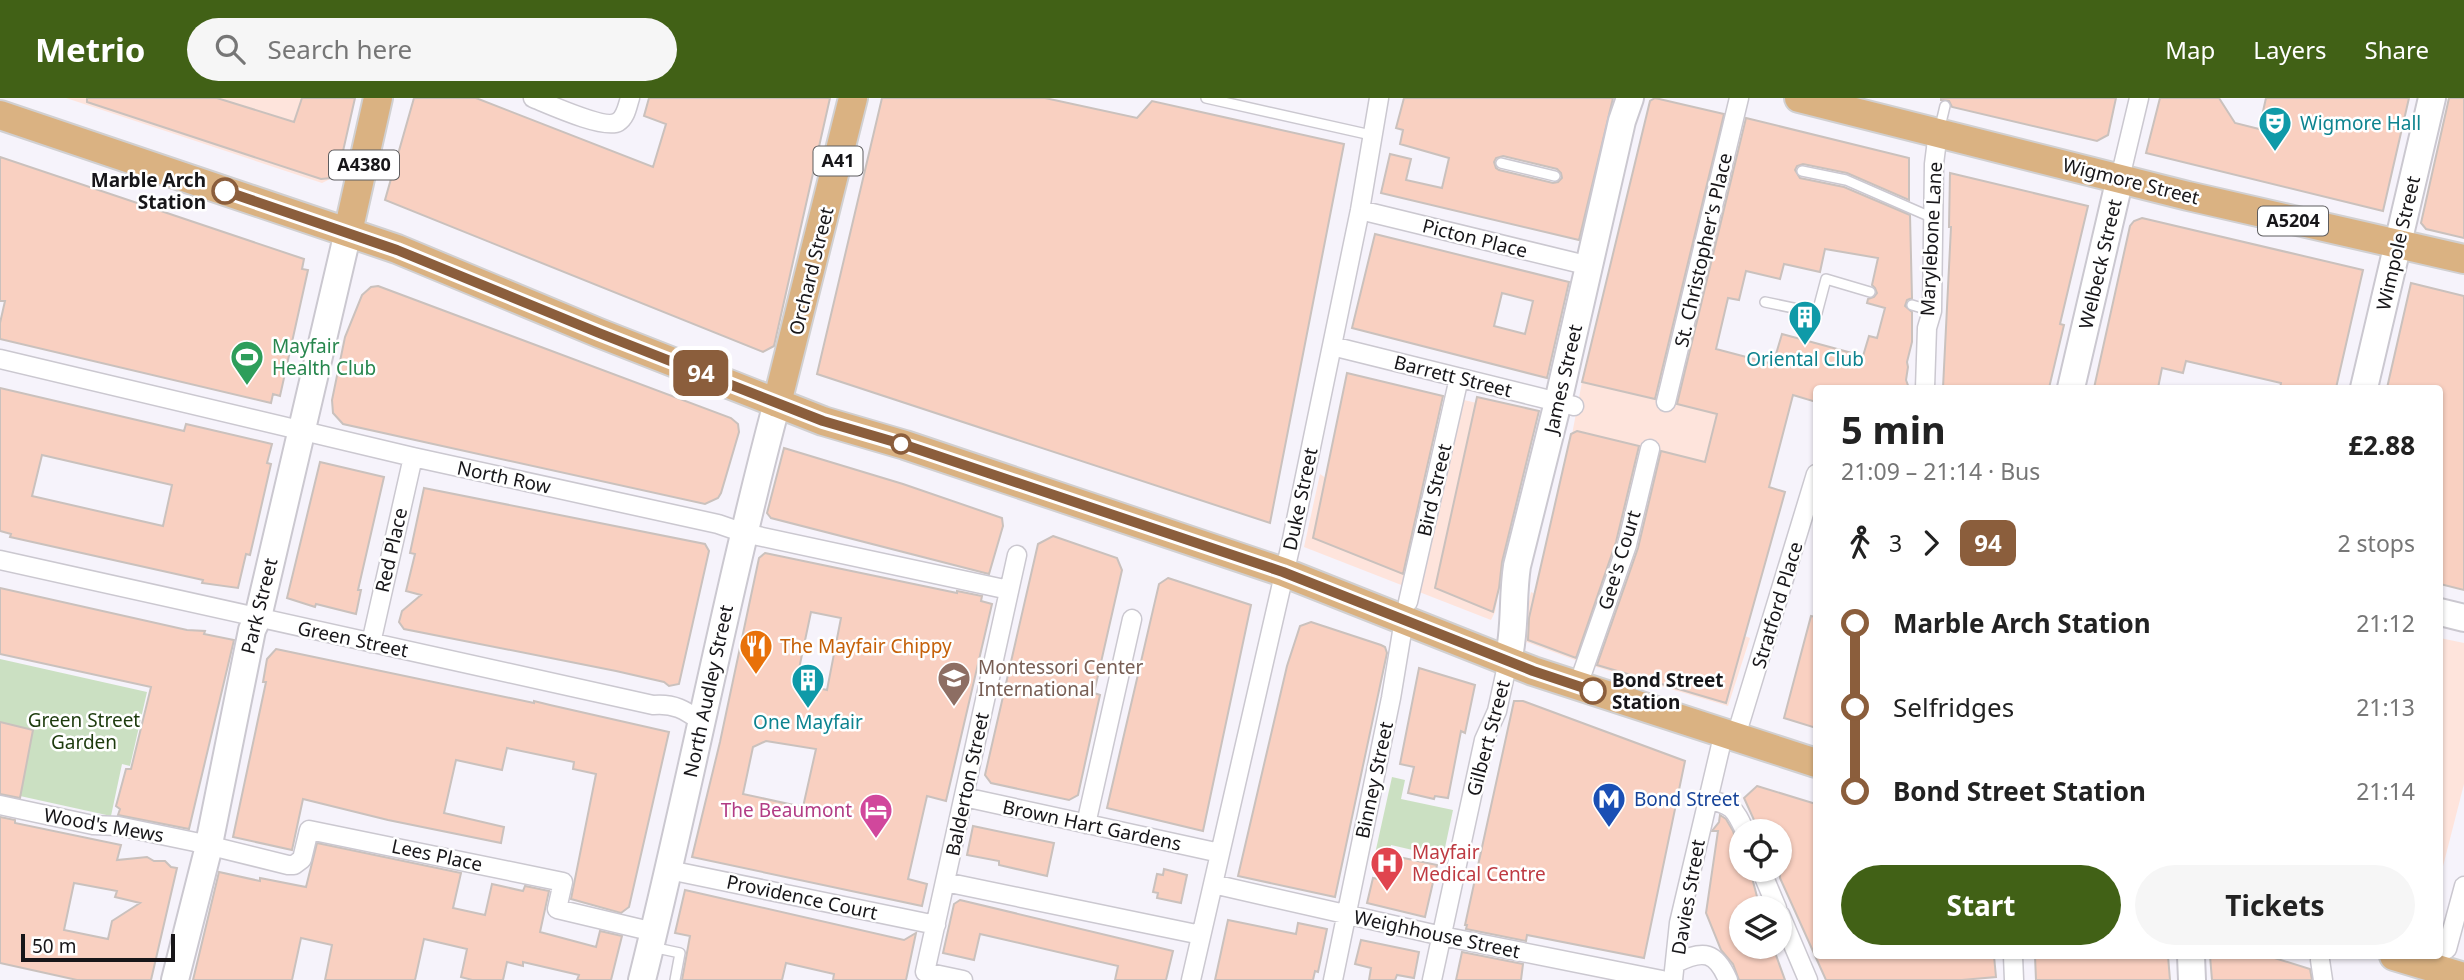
<!DOCTYPE html>
<html lang="en">
<head>
<meta charset="utf-8">
<style>
  :root { --surface:#fff; --page:#f6f6f6; --text:#222; --muted:#767676; --accent:#416116 }
  body { margin:0; font-family:"Noto Sans",sans-serif; background:var(--page); color:var(--text); height:100vh; display:flex; flex-direction:column; font-size:26px; white-space:nowrap }
  * { box-sizing:border-box; margin:0 }
  p { font-size:23px; color:var(--muted) }
  .icon { flex:none; width:38px; height:38px; fill:none; stroke:currentColor; stroke-width:2; stroke-linecap:round; stroke-linejoin:round }
  .map { position:relative; flex:1; overflow:hidden }
  .sheet { position:absolute; left:1813px; top:287px; width:630px; height:574px; display:flex; flex-direction:column; background:var(--surface); border-radius:7px; box-shadow:0 2px 5px #0004 }
  .sheet>* { flex:none }
  .badge { padding:0 14px; border-radius:10px; font-size:24px; line-height:46px }
  .fabs { position:absolute; left:1729px; top:721px; display:grid; gap:14px }
  .fabs a { display:grid; place-items:center; width:63px; height:63px; border-radius:50%; background:var(--surface); box-shadow:0 2px 5px #0004; font-size:35px }
  .scale { position:absolute; left:21px; bottom:18px; width:154px; box-sizing:border-box; padding-left:7px; border:4px solid #171619; border-top:0; font-size:19px; line-height:24px; white-space:nowrap; color:#171619; -webkit-text-stroke:5px #fff; paint-order:stroke }
  .map>.badge { position:absolute; translate:-50% -50%; box-shadow:0 0 0 4px #fff }
  .legs { display:flex; align-items:center; gap:10px; height:77px; padding:0 28px; font-size:23px }
  .legs p { margin-inline-start:auto }
  .head { display:flex; align-items:center; justify-content:space-between; height:119px; padding:0 28px }
  h1 { font-size:38px; font-weight:700; line-height:52px }
  .button { display:flex; gap:14px; margin-top:auto; padding:14px 28px }
  .button a { flex:1; height:80px; border-radius:42px; background:var(--accent); color:#fff; font-size:28px; font-weight:700; line-height:80px; text-align:center }
  .button a+a { background:var(--page); color:var(--text) }
  ul { padding:0 28px; list-style:none }
  li { display:flex; align-items:center; gap:24px; height:84px; font-size:26px }
  li i { display:grid; place-items:center; width:10px; height:100%; margin:0 9px; background:currentColor }
  li i::after { content:''; width:18px; height:18px; margin:-9px; border:5px solid; border-radius:50%; background:var(--surface) }
  li p { margin-inline-start:auto }
  li:first-child i { background:linear-gradient(#0000 50%,currentColor 0) }
  li:last-child i { background:linear-gradient(currentColor 50%,#0000 0) }
  header { display:flex; align-items:center; gap:42px; box-sizing:border-box; height:98px; padding:0 35px; background:var(--accent); color:#fff }
  header strong { font-size:33px }
  nav { display:flex; gap:38px; margin-inline-start:auto; font-size:24px }
  .search { width:490px; height:63px; background:var(--page); display:flex; align-items:center; gap:18px; box-sizing:border-box; padding:0 24px; border-radius:38px; color:var(--muted); font-size:26px }
  .map>svg:first-child { display:block }
  .commercial { fill:#fee4dc }
  .green { fill:#cbe0c2 }
  .building { fill:#f9d0c1; stroke:#cac1bd; stroke-width:2; fill-rule:evenodd }
  .lines { fill:none; stroke-linecap:round; stroke-linejoin:round }
  .lane-casing { stroke:#cbc8d0; stroke-width:12 }
  .street-casing { stroke:#cbc8d0; stroke-width:21 }
  .secondary-casing { stroke:#cbc8d0; stroke-width:30 }
  .primary-casing { stroke:#d1d0d1; stroke-width:32 }
  .lane { stroke:#fff; stroke-width:9 }
  .street { stroke:#fff; stroke-width:18 }
  .secondary { stroke:#fff; stroke-width:26 }
  .primary { stroke:#dab282; stroke-width:28 }
  .line-1-casing { stroke:#fff; stroke-width:16 }
  .line-1 { stroke:#8b5e3c; stroke-width:10 }
  .stop-1-dot { fill:#fff; stroke:#8b5e3c; stroke-width:3.5 }
  .labels { text-anchor:middle; stroke-width:5; stroke-linejoin:round; paint-order:stroke }
  .shield { fill:#fff; stroke:#5d5c5e; stroke-width:2 }
  .shield-label { font-size:18px; font-weight:bold; fill:#171619 }
  .culture-label { font-size:19px; fill:#0d838f; stroke:#fff }
  .stop-label { font-size:19px; font-weight:bold; fill:#171619; stroke:#fff; text-anchor:end }
  .street-label { font-size:19px; fill:#171619; stroke:#fff }
  .leisure-label { font-size:19px; fill:#27864d; stroke:#fff; text-anchor:start }
  .food-label { font-size:19px; fill:#c56008; stroke:#fff; text-anchor:start }
  .education-label { font-size:19px; fill:#785e54; stroke:#fff; text-anchor:start }
  .park-label { font-size:19px; fill:#1d3b0d; stroke:#fff }
  .transit-label { font-size:19px; fill:#164399; stroke:#fff; text-anchor:start }
  .hotel-label { font-size:19px; fill:#b23c85; stroke:#fff; text-anchor:end }
  .health-label { font-size:19px; fill:#be3a42; stroke:#fff; text-anchor:start }
</style>
</head>
<body>
<header>
<strong>Metrio</strong>
<div class="search"><svg class="icon" aria-label="search" viewBox="0 0 24 24"><circle cx="10" cy="10" r="6"/><path d="M15 15l6 6"/></svg>Search here</div>
<nav><a>Map</a><a>Layers</a><a>Share</a></nav>
</header>
<div class="map">
<svg width="2464" height="882" viewBox="0 0 2464 882">
  <rect width="100%" height="100%" fill="#f6f3fb"/>
  <path class="commercial" d="M66 0H353L339 69 334 79 322 85Z
    M1701 43 1750 55 1709 231 1736 342 1668 509 1750 540 1728 608 1583 565 1521 542 1531 494 1585 520 1570 347 1582 284 1639 296Z
    M1464 302 1531 318 1495 514 1491 522 1304 449 1320 376 1362 405 1377 427 1432 441Z
    M2440 540 2464 545V686L2440 780Z"/>
  <path class="green" d="M0 561 147 594 130 668 122 666 111 718 20 698 33 632 0 624Z
    M1392 679 1405 682 1401 701 1453 712 1443 759 1391 747 1387 768 1373 765Z"/>
  <path class="building" d="M87 0H217L294 24 302 0H355L339 71 336 77 331 80 321 81 87 4Z
    M414 0H476L653 69 666 26 644 18 649 0H830L774 248 763 254 385 102Z
    M882 0H1045L1137 20 1152 3 1344 46 1270 425 817 276Z
    M1404 0H1613L1579 142 1381 95 1390 56 1411 61 1406 82 1442 90 1449 60 1400 46 1403 32 1396 30ZM1503 58 1557 71 1561 75 1562 80 1558 84 1553 85 1499 72 1496 70 1494 64 1496 60Z
    M1655 0 1724 16 1655 301 1582 284 1650 3Z
    M1941 0H2116L2108 37 2097 43 1952 9 1949 3 1941 2Z
    M2160 0H2219L2235 25 2259 31 2266 0H2409L2383 113 2146 55Z
    M2449 0H2464V140L2426 131 2421 125Z
    M1746 20 1909 60V102L1847 75 1803 66 1797 68 1795 72 1800 80 1844 89 1910 117 1912 200 1907 202 1905 208 1912 214V244L1907 264 1908 269 1906 282 1909 290H1816V304L1793 297 1769 389 1785 394 1726 605 1597 567 1638 450 1661 353 1705 364 1717 316 1677 306ZM1825 151 1878 160 1872 187 1875 190 1877 195 1874 199 1868 201 1867 205 1885 210 1877 240 1869 238 1863 258 1782 236 1773 266 1716 251 1728 200 1739 202 1746 173 1780 181 1784 166 1820 174Z
    M0 59 304 161 302 171 308 172 280 298 273 296 271 305 0 241V225L5 203H0Z
    M1950 75 2088 108 2060 226 2064 227 2049 290H1943L1951 129H1949Z
    M2142 120 2363 172 2336 290H2280L2281 285 2186 263 2183 275 2162 270 2158 290H2094L2130 128 2134 123Z
    M1375 136 1569 184 1547 280 1352 230ZM1502 195 1533 203 1525 236 1494 228Z
    M2411 185 2464 198V492L2440 486V290H2387Z
    M378 188 731 320 738 326 739 334 721 395 718 400 705 406 343 326 333 315 332 302 345 239 362 197 371 189Z
    M1347 275 1443 298 1403 476 1313 440Z
    M0 290 184 333 186 326 272 346 267 365 271 366 257 427 250 457 246 456 238 490 202 485 203 482 10 439 11 436 0 433ZM42 357 172 387 163 428 32 398Z
    M1477 299 1539 313 1502 464 1499 490 1493 514 1435 490Z
    M1577 333 1639 348 1616 444 1576 560 1528 542 1529 520 1571 336Z
    M784 350 903 386 1002 420 1003 428 989 476 771 420 767 415Z
    M320 364 384 379 358 492H361L356 516 316 506 315 509 287 500Z
    M424 390 705 446 709 453 679 586 669 588 664 584 616 573 404 531 399 524 402 513 421 497 406 493 415 456 410 455Z
    M1053 438 1117 460 1122 472 1094 595 1100 597 1078 697 1069 702 991 685 985 677 1038 446Z
    M765 455 957 495V493L982 498 981 503 992 506 946 703 927 698 908 781 927 786 922 808 692 759 720 644 759 460ZM811 514 841 520 827 592 796 585ZM766 643 816 651 803 709 743 696 753 649Z
    M1168 480 1251 507 1203 733 1107 710 1159 486Z
    M0 490 187 532 205 533 204 536 234 542 189 731 118 717 120 711 116 708 119 697 126 671H131L151 589 0 556Z
    M1811 518 1816 519V630L1784 620Z
    M1311 524 1381 547 1385 549 1387 555 1335 799 1238 778 1287 568 1300 528Z
    M276 551 534 605V603L550 607 669 634 629 809 621 815 571 801 596 676 573 671 574 664 507 650 502 672 456 662 444 715 504 729 501 745 388 722 303 701 292 752 233 739 266 584H263L267 561Z
    M1419 570 1475 587 1465 635 1461 633 1448 700 1435 698 1434 701 1408 695 1414 669 1400 666Z
    M1514 603H1523L1685 663 1644 860 1527 837 1526 843 1466 831 1467 827H1465Z
    M0 624 33 632 20 700 0 696Z
    M1757 688 1816 706V858H1994L1996 879 1962 882H1826L1780 780V733H1759L1744 700Z
    M1720 717 1726 721 1733 733 1741 758V772H1750L1760 810H1741V849H1773L1785 882H1739L1733 866 1721 852 1706 815 1718 733H1712L1719 724Z
    M0 719 15 722V725L121 747 117 762 147 759 154 763H165L171 769 177 770 151 882H77L0 865ZM74 785 117 793 115 799 140 805 112 823 108 841 64 832Z
    M973 728 1054 745 1047 778 999 767V763L967 757Z
    M317 745 461 775 453 810 485 817 492 786 523 793 525 788 549 793 540 834 596 849 600 833 622 838 611 882H577L579 877 523 864V868L507 864 503 882H472L461 879 467 851 424 841 415 882H325L332 847 301 840 292 882H193L219 774 260 783V780L306 789Z
    M1394 758 1437 767 1425 819 1367 805 1373 780 1389 783Z
    M1164 771 1187 777 1181 805 1157 800 1158 795 1153 794 1157 776 1163 777Z
    M685 792 904 842 916 835 906 882H833L834 876 786 865 782 882H682L690 838 675 835Z
    M960 802 1173 853 1166 882H1115L1118 868 980 836 974 862 943 855 954 806Z
    M1228 822 1296 836 1298 825 1327 831 1318 874 1315 873 1313 882H1215Z
    M1361 842 1419 854 1414 880 1397 877 1395 882H1369L1371 870 1355 866Z
    M1462 854 1523 866 1521 882H1456Z
    M2035 858H2168L2170 882H2036Z
    M2210 858H2268L2310 871 2312 882H2212Z"/>
  <g class="lines">
    <defs>
      <path id="lane" d="M1206 0 1371 37
        M1939 33 1945 8
        M1501 65 1555 78
        M1802 73 1846 82 1933 120
        M1765 204 1817 215 1826 181 1870 194
        M1912 207 1932 213
        M652 849 680 855 675 882"/>
      <path id="street" d="M533 0C548 6 605 32 618 24 626 19 627 9 630 0
        M2120 80 2139 0
        M1360 112 1590 168
        M1332 248 1574 308
        M0 261 413 359 718 426 744 435 1009 492
        M1925 290 1927 230 1932 213 1934 66 1938 34
        M1666 304 1739 0
        M0 462 653 607C674 605 685 612 702 624
        M1408 504 1459 280
        M371 545 413 359
        M1583 573 1627 447 1650 351
        M1736 638 1816 376
        M964 699 1220 755
        M1706 701C1732 707 1734 709 1745 733
        M0 707 93 727 118 728 195 744 288 767H294L302 761 309 732 563 784 557 811 654 834
        M1086 726 1132 521
        M669 772 936 827
        M1761 772 1777 810
        M945 784 1201 837
        M1213 786 1442 838 1662 882
        M1780 816 1808 882
        M2447 851 2464 788
        M2013 858 2014 882
        M2320 862 2323 882
        M1676 865C1704 851 1716 854 1728 882
        M963 882 925 874 1017 457
        M1191 882 1291 446 1360 112 1379 0
        M1333 882 1391 600 1404 522
        M1432 882 1484 642 1497 613 1508 563
        M1673 882 1679 825 1724 634"/>
      <path id="secondary" d="M2071 290 2120 80
        M2364 290 2432 0
        M2440 514 2464 520
        M1508 563C1516 531 1512 500 1517 468L1558 304 1622 23 1630 0
        M2191 858 2192 882
        M175 882 207 756 252 532 258 519 348 134
        M642 882C690 690 726 496 777 305"/>
      <path id="primary" d="M1799 0 2188 98 2464 161
        M0 17 397 151 599 235 823 323 905 347 1283 474 1533 573 1816 665
        M348 134 378 0
        M777 305 853 0
        M2394 858 2464 879"/>
    </defs>
    <use href="#lane" class="lane-casing"/>
    <use href="#street" class="street-casing"/>
    <use href="#secondary" class="secondary-casing"/>
    <use href="#primary" class="primary-casing"/>
    <use href="#lane" class="lane"/>
    <use href="#street" class="street"/>
    <use href="#secondary" class="secondary"/>
    <use href="#primary" class="primary"/>
  </g>
  <g class="lines">
    <defs>
      <path id="line-1" d="M225 93 397 152 599 235 823 323 905 347 1283 474 1533 573 1593 593"/>
    </defs>
    <use href="#line-1" class="line-1-casing"/>
    <use href="#line-1" class="line-1"/>
  </g>
  <defs>
    <symbol id="theatre-pin" viewBox="-11 -11 22 30"><path d="M0 17L-7.5 6A9.5 9.5 0 1 1 7.5 6Z" fill="#0f9aa8" stroke="#fff"/><path d="M-5-5.5Q0-4 5-5.5V0Q5 5 0 6Q-5 5-5 0ZM-3.3-2.5H-1v1.5H-3.3ZM1-2.5H3.3v1.5H1ZM-2.8 1Q0 5.5 2.8 1Z" fill="#fff"/></symbol>
    <symbol id="building-pin" viewBox="-11 -11 22 30"><path d="M0 17L-7.5 6A9.5 9.5 0 1 1 7.5 6Z" fill="#0f9aa8" stroke="#fff"/><path d="M-4-6H4V6H1V3H-1V6H-4ZM-2.5-4.3h1.7v1.8h-1.7ZM.8-4.3h1.7v1.8H.8ZM-2.5-1h1.7V.8h-1.7ZM.8-1h1.7V.8H.8Z" fill="#fff"/></symbol>
    <symbol id="stadium-pin" viewBox="-11 -11 22 30"><path d="M0 17L-7.5 6A9.5 9.5 0 1 1 7.5 6Z" fill="#2e9e5b" stroke="#fff"/><path d="M0-5a6.5 5 0 1 0 0 10a6.5 5 0 1 0 0-10ZM-3.5-1.8h7v3.6h-7Z" fill="#fff"/></symbol>
    <symbol id="restaurant-pin" viewBox="-11 -11 22 30"><path d="M0 17L-7.5 6A9.5 9.5 0 1 1 7.5 6Z" fill="#e8710a" stroke="#fff"/><path d="M-5-6h1v4h1v-4h1v4h1v-4h1v5L-1.5 .5V6h-2V.5L-5-1ZM5-6V6H3V1.5H1.5Q1.5-4 5-6Z" fill="#fff"/></symbol>
    <symbol id="university-pin" viewBox="-11 -11 22 30"><path d="M0 17L-7.5 6A9.5 9.5 0 1 1 7.5 6Z" fill="#8d6e63" stroke="#fff"/><path d="M0-5L7-2L0 1L-7-2ZM-4 1L0 2.5L4 1V4Q0 6-4 4Z" fill="#fff"/></symbol>
    <symbol id="metro-pin" viewBox="-11 -11 22 30"><path d="M0 17L-7.5 6A9.5 9.5 0 1 1 7.5 6Z" fill="#1a4fb4" stroke="#fff"/><path d="M-5.5 5V-5H-3L0 0L3-5H5.5V5H3V-.5L0 4L-3-.5V5Z" fill="#fff"/></symbol>
    <symbol id="hotel-pin" viewBox="-11 -11 22 30"><path d="M0 17L-7.5 6A9.5 9.5 0 1 1 7.5 6Z" fill="#d1479c" stroke="#fff"/><path d="M-6-4.5h1.5V1H6V5H4.5V3h-9V5H-6ZM-4 0a1.8 1.8 0 1 1 3.6 0ZM.5 0V-2.5h3Q6-2.5 6 0Z" fill="#fff"/></symbol>
    <symbol id="hospital-pin" viewBox="-11 -11 22 30"><path d="M0 17L-7.5 6A9.5 9.5 0 1 1 7.5 6Z" fill="#e0444e" stroke="#fff"/><path d="M-5-5h3v3.5h4V-5h3V5h-3V1.5h-4V5h-3Z" fill="#fff"/></symbol>
  </defs>
  <g fill-rule="evenodd">
    <use href="#theatre-pin" x="2256" y="6" width="38" height="52"/>
    <use href="#building-pin" x="1786" y="200" width="38" height="52"/>
    <use href="#stadium-pin" x="228" y="240" width="38" height="52"/>
    <use href="#restaurant-pin" x="737" y="529" width="38" height="52"/>
    <use href="#university-pin" x="935" y="561" width="38" height="52"/>
    <use href="#building-pin" x="789" y="563" width="38" height="52"/>
    <use href="#metro-pin" x="1590" y="682" width="38" height="52"/>
    <use href="#hotel-pin" x="857" y="693" width="38" height="52"/>
    <use href="#hospital-pin" x="1368" y="746" width="38" height="52"/>
  </g>
  <g class="stop-1-dot">
    <circle cx="225" cy="93" r="12"/>
    <circle cx="901" cy="346" r="9"/>
    <circle cx="1593" cy="593" r="12"/>
  </g>
  <g class="labels">
    <g class="shield">
      <rect x="813.5" y="48.5" width="49" height="29" rx="5"/>
      <rect x="329" y="52.5" width="70" height="29" rx="5"/>
      <rect x="2258" y="108.5" width="70" height="29" rx="5"/>
    </g>
    <g class="shield-label">
      <text x="838" y="69">A41</text>
      <text x="364" y="73">A4380</text>
      <text x="2293" y="129">A5204</text>
    </g>
    <g class="culture-label">
      <text x="2300" y="32" text-anchor="start">Wigmore Hall</text>
      <text x="1805" y="268">Oriental Club</text>
      <text x="808" y="631">One Mayfair</text>
    </g>
    <g class="stop-label">
      <text x="206" y="89">Marble Arch<tspan x="206" dy="22">Station</tspan></text>
      <text x="1612" y="589" text-anchor="start">Bond Street<tspan x="1612" dy="22">Station</tspan></text>
    </g>
    <g class="street-label">
      <text transform="translate(2131 83) rotate(14)" y="7">Wigmore Street</text>
      <text transform="translate(1475 140) rotate(14)" y="7">Picton Place</text>
      <text transform="translate(1931 141) rotate(-87)" y="7">Marylebone Lane</text>
      <text transform="translate(2398 145) rotate(-77)" y="7">Wimpole Street</text>
      <text transform="translate(1703 152) rotate(-77)" y="7">St. Christopher's Place</text>
      <text transform="translate(2100 166) rotate(-77)" y="7">Welbeck Street</text>
      <text transform="translate(811 173) rotate(-76)" y="7">Orchard Street</text>
      <text transform="translate(1453 278) rotate(14)" y="7">Barrett Street</text>
      <text transform="translate(1563 281) rotate(-77)" y="7">James Street</text>
      <text transform="translate(504 379) rotate(12)" y="7">North Row</text>
      <text transform="translate(1434 392) rotate(-77)" y="7">Bird Street</text>
      <text transform="translate(1300 401) rotate(-78)" y="7">Duke Street</text>
      <text transform="translate(391 452) rotate(-77)" y="7">Red Place</text>
      <text transform="translate(1619 462) rotate(-73)" y="7">Gee's Court</text>
      <text transform="translate(1777 507) rotate(-73)" y="7">Stratford Place</text>
      <text transform="translate(259 508) rotate(-76)" y="7">Park Street</text>
      <text transform="translate(353 541) rotate(12)" y="7">Green Street</text>
      <text transform="translate(708 593) rotate(-78)" y="7">North Audley Street</text>
      <text transform="translate(1488 640) rotate(-75)" y="7">Gilbert Street</text>
      <text transform="translate(1374 682) rotate(-78)" y="7">Binney Street</text>
      <text transform="translate(967 686) rotate(-78)" y="7">Balderton Street</text>
      <text transform="translate(104 727) rotate(10)" y="7">Wood's Mews</text>
      <text transform="translate(1092 727) rotate(12)" y="7">Brown Hart Gardens</text>
      <text transform="translate(437 757) rotate(12)" y="7">Lees Place</text>
      <text transform="translate(802 799) rotate(12)" y="7">Providence Court</text>
      <text transform="translate(1688 799) rotate(-80)" y="7">Davies Street</text>
      <text transform="translate(1437 836) rotate(12)" y="7">Weighhouse Street</text>
    </g>
    <g class="leisure-label">
      <text x="272" y="255">Mayfair<tspan x="272" dy="22">Health Club</tspan></text>
    </g>
    <g class="food-label">
      <text x="780" y="555">The Mayfair Chippy</text>
    </g>
    <g class="education-label">
      <text x="978" y="576">Montessori Center<tspan x="978" dy="22">International</tspan></text>
    </g>
    <g class="park-label">
      <text x="84" y="629">Green Street<tspan x="84" dy="22">Garden</tspan></text>
    </g>
    <g class="transit-label">
      <text x="1634" y="708">Bond Street</text>
    </g>
    <g class="hotel-label">
      <text x="852" y="719">The Beaumont</text>
    </g>
    <g class="health-label">
      <text x="1412" y="761">Mayfair<tspan x="1412" dy="22">Medical Centre</tspan></text>
    </g>
  </g>
</svg>
<div class="fabs">
<a><svg class="icon" aria-label="locate" viewBox="0 0 24 24"><circle cx="12" cy="12" r="6"/><path d="M12 2v4M12 18v4M2 12h4M18 12h4"/></svg></a>
<a><svg class="icon" aria-label="layers" viewBox="0 0 24 24"><path d="M12 4l9 5-9 5-9-5zM3 14l9 5 9-5"/></svg></a>
</div>
<div class="scale">50 m</div>
<b class="badge" style="left:701px;top:275px;background:#8b5e3c;color:#fff">94</b>
<section class="sheet">
<div class="head"><div><h1>5 min</h1><p>21:09 – 21:14 · Bus</p></div><b>£2.88</b></div>
<div class="legs"><svg class="icon" aria-label="walk" viewBox="0 0 24 24"><circle cx="13" cy="4" r="2"/><path d="M13 8l-2 6 4 7M11 14l-3 7M7 12l3-4h3l4 4"/></svg>3<svg class="icon" aria-label="forward" viewBox="0 0 24 24"><path d="M9 5l7 7-7 7"/></svg><b class="badge" style="background:#8b5e3c;color:#fff">94</b><p>2 stops</p></div>
<ul>
<li><i style="color:#8b5e3c"></i><b>Marble Arch Station</b><p>21:12</p></li>
<li><i style="color:#8b5e3c"></i><span>Selfridges</span><p>21:13</p></li>
<li><i style="color:#8b5e3c"></i><b>Bond Street Station</b><p>21:14</p></li>
</ul>
<div class="button"><a>Start</a><a>Tickets</a></div>
</section>
</div>
</body>
</html>
